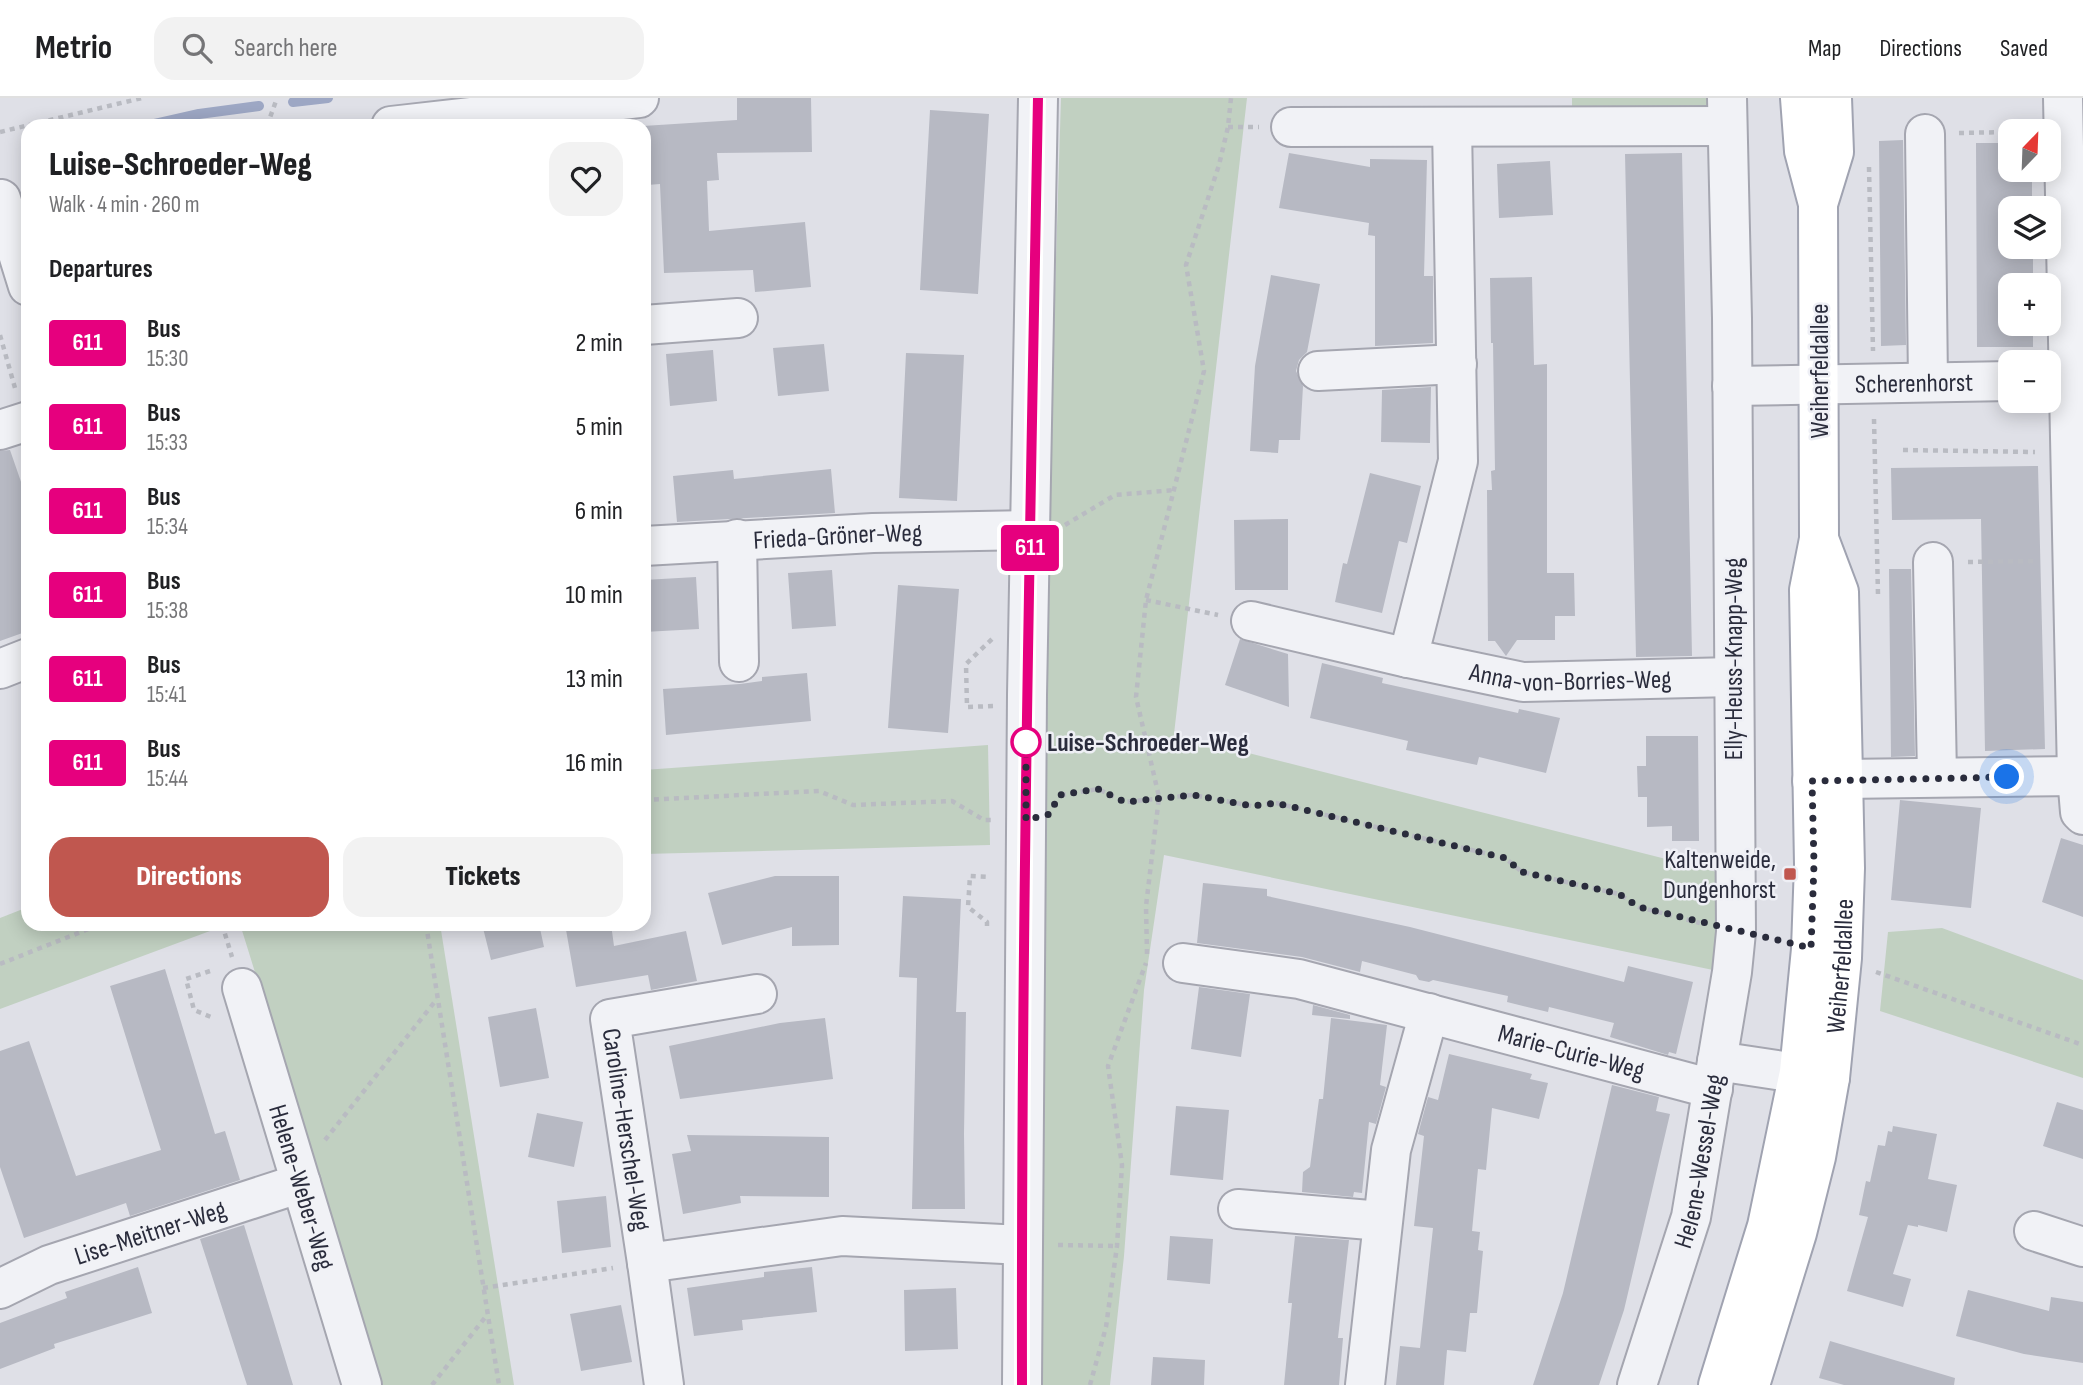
<!DOCTYPE html>
<html lang="en">
<head>
<meta charset="utf-8">
<style>
  :root { --surface:#fff; --page:#f2f2f2; --text:#202124; --muted:#757577; --line:#e0e0e0; --accent:#c0574f }
  body { margin:0; font-family:"Sofia Sans Condensed",sans-serif; background:var(--page); color:var(--text); height:100vh; display:flex; flex-direction:column; font-size:26px; white-space:nowrap }
  * { box-sizing:border-box; margin:0 }
  p { font-size:23px; color:var(--muted) }
  .icon { flex:none; width:38px; height:38px; fill:none; stroke:currentColor; stroke-width:2; stroke-linecap:round; stroke-linejoin:round }
  .map { position:relative; flex:1; overflow:hidden }
  .sheet { position:absolute; left:21px; top:21px; width:630px; height:812px; display:flex; flex-direction:column; background:var(--surface); border-radius:21px; box-shadow:0 4px 18px #0003 }
  .sheet>* { flex:none }
  .badge { padding:0 14px; border-radius:5px; font-size:24px; line-height:46px }
  .needle { width:46px; rotate:23deg }
  .controls { position:absolute; left:1998px; top:21px; display:grid; gap:14px }
  .controls a { display:grid; place-items:center; width:63px; height:63px; border-radius:14px; background:var(--surface); box-shadow:0 4px 18px #0003; font-size:35px }
  .you { position:absolute; width:35px; height:35px; margin:-18px; border:5px solid #fff; border-radius:50%; background:#1a73e8; box-shadow:0 0 0 10px #1a73e833 }
  .map>.badge { position:absolute; translate:-50% -50%; box-shadow:0 0 0 4px #fff }
  h2 { padding:0 28px; font-size:26px; line-height:63px }
  .round { display:grid; place-items:center; flex:none; width:74px; height:74px; border-radius:21px; background:var(--page) }
  .head { display:flex; align-items:center; justify-content:space-between; height:119px; padding:0 28px }
  h1 { font-size:33px; font-weight:800; line-height:52px }
  .primary-button { display:flex; gap:14px; margin-top:auto; padding:14px 28px }
  .primary-button a { flex:1; height:80px; border-radius:21px; background:var(--accent); color:#fff; font-size:28px; font-weight:800; line-height:80px; text-align:center }
  .primary-button a+a { background:var(--page); color:var(--text) }
  ul { padding:0; list-style:none }
  li { display:flex; align-items:center; gap:21px; height:84px; padding:0 28px }
  li div { flex:1 }
  li b { display:block; font-size:26px }
  li em { font-style:normal }
  li .badge { min-width:77px; font-weight:700; text-align:center }
  header { display:flex; align-items:center; gap:42px; box-sizing:border-box; height:98px; padding:0 35px; background:var(--surface); border-bottom:2px solid var(--line) }
  header strong { font-size:33px }
  nav { display:flex; gap:38px; margin-inline-start:auto; font-size:24px }
  .search { width:490px; height:63px; background:var(--page); display:flex; align-items:center; gap:18px; box-sizing:border-box; padding:0 24px; border-radius:21px; color:var(--muted); font-size:26px }
  .map>svg:first-child { display:block }
  .green { fill:#c1d0c1 }
  .lines { fill:none; stroke-linecap:round; stroke-linejoin:round }
  .stream { stroke:#9da7c4; stroke-width:10 }
  .building { fill:#b7b9c3 }
  .minor-casing { stroke:#a5a6b0; stroke-width:42 }
  .major-casing { stroke:#a0a3b1; stroke-width:42 }
  .path { stroke:#b9bbc2; stroke-width:4.5; stroke-dasharray:5 5; stroke-linecap:butt }
  .minor { stroke:#f1f2f6; stroke-width:38 }
  .major { stroke:#fff; stroke-width:38 }
  .line-casing { stroke:#fff; stroke-width:16 }
  .line { stroke:#e6007e; stroke-width:10 }
  .walk { stroke:#2a2c3c; stroke-width:7; stroke-dasharray:0 12.6 }
  .stop-dot { fill:#fff; stroke:#e6007e; stroke-width:3.5 }
  .poi-dot { fill:#c0574f; stroke:#eeeff5; stroke-width:2.5 }
  .labels { text-anchor:middle; stroke-width:5; stroke-linejoin:round; paint-order:stroke }
  .street-label { font-size:26px; fill:#2a2c3c; stroke:#eeeff5 }
  .stop-label { font-size:26px; font-weight:bold; fill:#2a2c3c; stroke:#eeeff5; text-anchor:start }
  .poi-label { font-size:26px; fill:#2a2c3c; stroke:#eeeff5; text-anchor:end }
</style>
</head>
<body>
<header>
<strong>Metrio</strong>
<div class="search"><svg class="icon" aria-label="search" viewBox="0 0 24 24"><circle cx="10" cy="10" r="6"/><path d="M15 15l6 6"/></svg>Search here</div>
<nav><a>Map</a><a>Directions</a><a>Saved</a></nav>
</header>
<div class="map">
<svg width="2083" height="1287" viewBox="0 0 2083 1287">
  <rect width="100%" height="100%" fill="#dfe0e7"/>
  <path class="green" d="M1061 0H1247L1174 636 1725 776 1713 872 1164 757 1144 892 1124 1158 1110 1287H1041L1048 419Z
    M1572 0H1716V12L1572 14Z
    M988 647 990 747 644 756V672Z
    M28 809V826H207L210 833 0 911V820Z
    M240 826H440L514 1287H383Z
    M1942 830 2083 882V980L1880 913 1888 834Z"/>
  <g class="lines">
    <path class="stream" d="M293 4 328 0
      M146 28 199 16 259 8"/>
  </g>
  <path class="building" d="M737 0H811L812 54 717 55 719 82 707 83 709 133 805 124 811 189 755 194 753 172 664 175 660 86 647 87 643 28 737 22Z
    M930 12 989 16 978 196 920 192Z
    M1903 42 1906 247 1881 248 1879 43Z
    M1976 45H2011V72H2032V110H2011V149H2033V187H2011V226H2033V249H1977Z
    M1289 55 1370 69V61L1427 62 1424 178H1433V245L1375 248V138L1368 137 1369 125 1279 110Z
    M1682 55 1692 558 1636 559 1625 56Z
    M1550 63 1553 117 1499 120 1497 66Z
    M1271 177 1320 186 1307 254 1299 262 1296 273 1303 288 1300 342H1279L1278 355 1250 353 1255 268Z
    M1532 179 1534 267 1547 266V475H1574L1575 518H1555V542H1517L1506 558 1495 543H1488L1487 392H1492L1491 373 1495 372 1493 245H1491L1490 180Z
    M824 246 829 293 778 298 773 250Z
    M713 252 717 303 670 308 666 256Z
    M906 255 964 257 957 403 899 400Z
    M1431 289 1430 345 1381 344 1382 292Z
    M10 352 28 404V533L0 543V353Z
    M2038 368 2045 651 1985 653 1981 421 1892 422 1891 370Z
    M831 371 835 415 677 424 673 378 733 372 734 381Z
    M1370 375 1421 388 1407 445 1399 443 1382 515 1335 504 1343 465 1347 466Z
    M1288 421V492H1235L1234 422Z
    M1889 471H1911L1915 658 1891 659Z
    M832 472 836 528 792 531 788 475Z
    M696 479 699 531 644 534V482Z
    M898 487 959 491 948 635 888 630Z
    M1240 541 1288 556 1289 609 1225 587Z
    M1322 565 1383 580 1382 585 1518 615 1519 611 1560 620 1546 675 1479 659 1477 667 1406 652 1408 643 1310 620Z
    M807 575 811 623 666 637 663 591 740 586 762 583V579Z
    M1646 638H1698L1699 743H1672V728L1647 729V699H1638L1637 668H1646Z
    M1900 702 1981 710 1971 810 1891 802Z
    M2061 740 2083 747V819L2042 804Z
    M775 778H839V847L792 848V829L722 847 708 795Z
    M1203 785 1267 791V798L1410 829 1624 884 1628 868 1693 884 1676 956 1669 954 1668 957 1610 939 1614 925 1549 909 1548 914 1507 904 1508 898 1433 882 1429 884 1419 882 1416 877 1362 863 1360 874 1302 859 1197 845Z
    M903 798 961 801 956 914H966L964 1036 965 1111H912L917 880 899 879Z
    M482 826H539L544 849 491 862Z
    M565 826H611L614 848 686 833 697 883 651 892 648 877 576 889Z
    M165 871 215 1036 225 1033 240 1082 130 1118 126 1105 24 1140 0 1069V953L29 943 76 1078 161 1052 110 888Z
    M1199 889 1250 896 1241 959 1191 951Z
    M1313 907 1350 917V921L1312 917Z
    M536 910 549 980 500 989 488 919Z
    M825 920 833 981 680 1001 669 948 780 925Z
    M1331 920 1387 927 1380 987 1386 989 1376 1026 1369 1024 1362 1095 1354 1094 1353 1099 1302 1094 1303 1074 1310 1069 1319 1001H1323Z
    M1449 956 1532 976 1530 981 1548 985 1539 1021 1492 1010 1486 1072 1478 1071 1472 1133 1480 1134 1478 1152 1483 1153 1477 1215H1470L1466 1254 1447 1252 1444 1287H1396L1400 1248 1420 1250 1433 1130 1414 1128 1424 1038 1418 1036 1428 999 1438 1002Z
    M1612 987 1659 999 1656 1013 1670 1016 1624 1212 1599 1287H1533L1563 1195Z
    M2057 1004 2083 1012V1061L2043 1048Z
    M1176 1008 1229 1012 1223 1082 1170 1077Z
    M537 1015 583 1024 574 1069 528 1059Z
    M1893 1028 1937 1036 1928 1081 1957 1087 1947 1134 1918 1127V1129L1908 1127 1893 1176 1911 1181 1903 1209 1847 1193 1868 1119 1859 1117 1866 1083 1870 1084 1878 1047 1885 1048 1888 1033 1892 1034Z
    M687 1037 829 1039V1099L740 1098 741 1105 683 1116 672 1056 691 1053Z
    M606 1098 611 1149 562 1155 557 1103Z
    M244 1127 273 1221 293 1287H247L200 1141Z
    M1170 1138 1213 1141 1210 1186 1167 1182Z
    M1295 1138 1349 1142 1338 1240H1343L1339 1287H1284L1292 1205H1288Z
    M138 1169 152 1215 54 1246 55 1250 0 1271V1225L67 1200 65 1194Z
    M812 1169 817 1214 742 1222 743 1232 694 1238 687 1190 764 1179V1174Z
    M956 1190 958 1251 905 1253 904 1192Z
    M1968 1192 2049 1213 2051 1199 2083 1204V1265L2024 1256 1956 1238Z
    M621 1207 632 1264 581 1273 570 1216Z
    M1830 1243 1955 1280 1954 1287H1844L1819 1280Z
    M1153 1259 1205 1262 1204 1287H1151Z"/>
  <g class="lines">
    <defs>
      <g id="minor">
        <path d="M391 28 639 0"/>
        <path d="M1291 29 1727 28"/>
        <path id="s1" d="M1452 29 1458 363 1408 560 1523 584 1733 579"/>
        <path d="M1925 36 1928 284"/>
        <path d="M1 101 28 188"/>
        <path d="M644 227 738 220"/>
        <path d="M1318 273 1457 266"/>
        <path id="s2" d="M1732 288 2011 283"/>
        <path d="M0 332 28 323"/>
        <path d="M737 441 739 564"/>
        <path id="s3" d="M644 448 873 435 1031 432"/>
        <path d="M1933 464 1937 679"/>
        <path d="M1251 523 1408 560"/>
        <path d="M0 571 28 560"/>
        <path d="M2077 678 2080 714 2083 717"/>
        <path d="M1812 683 1842 681 2077 678 2063 0"/>
        <path id="s4" d="M1183 865 1299 881 1713 991"/>
        <path id="s5" d="M242 890 362 1287"/>
        <path id="s6" d="M757 896 610 921 647 1165 842 1138 1022 1147"/>
        <path d="M1717 963 1830 980"/>
        <path d="M1238 1111 1382 1123"/>
        <path d="M2034 1133 2083 1149"/>
        <path d="M647 1165 664 1287"/>
        <path id="s7" d="M0 1191 49 1167 301 1085"/>
        <path d="M1022 1287 1027 597 1038 0"/>
        <path d="M1365 1287 1391 1052 1429 915"/>
        <path id="s8" d="M1637 1287 1691 1119 1732 874 1736 834 1732 220 1727 0"/>
      </g>
      <g id="major">
        <path d="M1818 106 1834 54 1832 0"/>
        <path d="M1718 1287 1767 1128 1799 974 1811 851 1814 766 1809 492 1819 441 1818 106 1804 53 1800 0"/>
        <path id="s9" d="M1750 1287 1797 1135 1816 1059 1830 980 1842 860 1845 770 1839 494 1819 441"/>
      </g>
    </defs>
    <use href="#minor" class="minor-casing"/>
    <use href="#major" class="major-casing"/>
    <path class="path" d="M267 28 277 0
      M1228 29H1259
      M0 34 142 0
      M1959 35 2011 34
      M1869 69 1873 253
      M0 237 15 290
      M1874 321 1878 497
      M1903 352 2035 354
      M1065 427 1115 397 1175 392
      M1968 464 2037 463
      M1146 502 1218 517
      M993 608 967 609 966 566 993 540
      M1061 697 1098 691 1125 704 1193 697 1252 708 1276 705 1505 760 1522 774 1619 796 1639 809 1700 825
      M644 702 819 693 853 707 952 703 984 722H992
      M222 826 232 859
      M426 826 499 1287
      M987 828V824L968 809 970 778 990 779
      M1147 856 1146 808 1159 699 1136 599 1146 502 1204 273 1186 167 1219 67 1228 29 1231 0
      M0 866 101 826
      M210 873 186 881 194 912 211 919 212 922
      M1876 874 2083 947
      M325 1042 437 901
      M1058 1147 1117 1148
      M483 1190 613 1170
      M432 1287 487 1217
      M1090 1287 1106 1229 1117 1148 1122 1067 1108 968 1146 865"/>
    <use href="#minor" class="minor"/>
    <use href="#major" class="major"/>
  </g>
  <g class="lines">
    <defs>
      <path id="line" d="M1022 1287C1021 858 1030 429 1038 0"/>
    </defs>
    <use href="#line" class="line-casing"/>
    <use href="#line" class="line"/>
    <path class="walk" d="M1026 644V722L1050 716 1059 697 1098 691 1125 704 1193 697 1252 708 1276 705 1505 760 1522 774 1619 796 1639 809 1811 850 1814 766 1812 683 2007 679"/>
  </g>
  <circle class="stop-dot" cx="1026" cy="644" r="14"/>
  <rect class="poi-dot" x="1783" y="769" width="14" height="14" rx="3.5"/>
  <g class="labels">
    <g class="street-label">
      <text transform="translate(1819 273) rotate(-90)" y="9">Weiherfeldallee</text>
      <text dy="9" stroke="none"><textPath href="#s2" startOffset="182">Scherenhorst</textPath></text>
      <text dy="9" stroke="none"><textPath href="#s3" startOffset="194">Frieda-Gröner-Weg</textPath></text>
      <text transform="translate(1733 561) rotate(-90)" y="9">Elly-Heuss-Knapp-Weg</text>
      <text dy="9" stroke="none"><textPath href="#s1" startOffset="702">Anna-von-Borries-Weg</textPath></text>
      <text dy="9" stroke="none"><textPath href="#s9" startOffset="430">Weiherfeldallee</textPath></text>
      <text dy="9" stroke="none"><textPath href="#s4" startOffset="399">Marie-Curie-Weg</textPath></text>
      <text dy="9" stroke="none"><textPath href="#s6" startOffset="261">Caroline-Herschel-Weg</textPath></text>
      <text dy="9" stroke="none"><textPath href="#s8" startOffset="233">Helene-Wessel-Weg</textPath></text>
      <text dy="9" stroke="none"><textPath href="#s5" startOffset="208">Helene-Weber-Weg</textPath></text>
      <text dy="9" stroke="none"><textPath href="#s7" startOffset="161">Lise-Meitner-Weg</textPath></text>
    </g>
    <g class="stop-label">
      <text x="1047" y="653">Luise-Schroeder-Weg</text>
    </g>
    <g class="poi-label">
      <text x="1776" y="770">Kaltenweide,<tspan x="1776" dy="30">Dungenhorst</tspan></text>
    </g>
  </g>
</svg>
<div class="controls">
<a><svg class="needle" viewBox="-14 -14 28 28"><path d="M0-13l5 13h-10z" fill="#e53935"/><path d="M0 13l5-13h-10z" fill="#757577"/></svg></a>
<a><svg class="icon" aria-label="layers" viewBox="0 0 24 24"><path d="M12 4l9 5-9 5-9-5zM3 14l9 5 9-5"/></svg></a>
<a>+</a>
<a>−</a>
</div>
<div class="you" style="left:2007px;top:679px"></div>
<b class="badge" style="left:1030px;top:450px;background:#e6007e;color:#fff">611</b>
<section class="sheet">
<div class="head"><div><h1>Luise-Schroeder-Weg</h1><p>Walk · 4 min · 260 m</p></div><a class="round"><svg class="icon" aria-label="heart" viewBox="0 0 24 24"><path d="M12 20l-8-8c-3-5 5-10 8-4 3-6 11-1 8 4z"/></svg></a></div>
<h2>Departures</h2>
<ul>
<li><span class="badge" style="background:#e6007e;color:#fff">611</span><div><b>Bus</b><p>15:30</p></div><em>2 min</em></li>
<li><span class="badge" style="background:#e6007e;color:#fff">611</span><div><b>Bus</b><p>15:33</p></div><em>5 min</em></li>
<li><span class="badge" style="background:#e6007e;color:#fff">611</span><div><b>Bus</b><p>15:34</p></div><em>6 min</em></li>
<li><span class="badge" style="background:#e6007e;color:#fff">611</span><div><b>Bus</b><p>15:38</p></div><em>10 min</em></li>
<li><span class="badge" style="background:#e6007e;color:#fff">611</span><div><b>Bus</b><p>15:41</p></div><em>13 min</em></li>
<li><span class="badge" style="background:#e6007e;color:#fff">611</span><div><b>Bus</b><p>15:44</p></div><em>16 min</em></li>
</ul>
<div class="primary-button"><a>Directions</a><a>Tickets</a></div>
</section>
</div>
</body>
</html>
